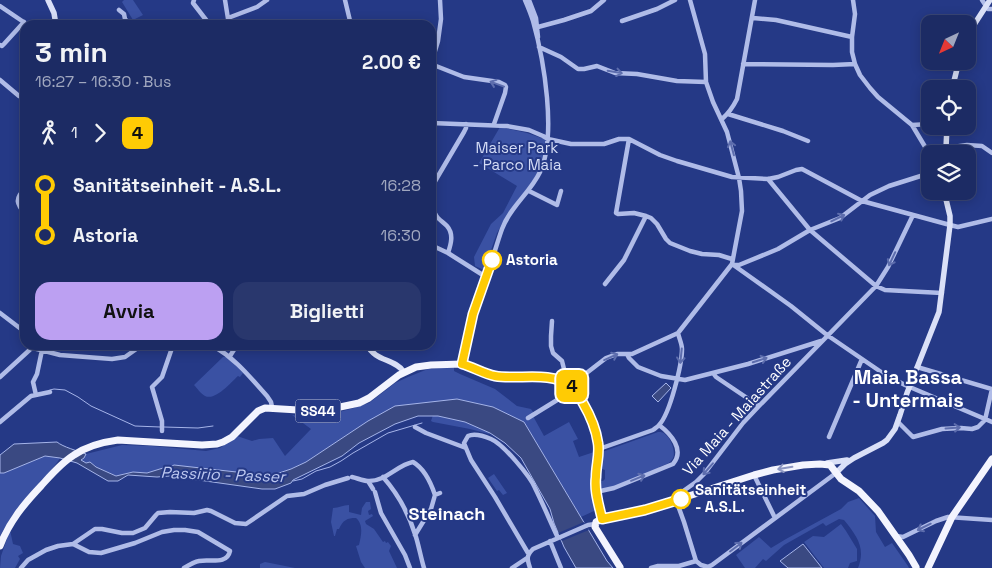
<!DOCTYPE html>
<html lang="it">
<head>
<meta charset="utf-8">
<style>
  :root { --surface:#1c2b64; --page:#29376d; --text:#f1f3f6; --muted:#a0a7bf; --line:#3a4778; --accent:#bca0f2 }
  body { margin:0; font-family:"Space Grotesk",sans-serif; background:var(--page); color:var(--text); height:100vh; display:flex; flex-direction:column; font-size:19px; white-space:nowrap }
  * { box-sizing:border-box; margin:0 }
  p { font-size:16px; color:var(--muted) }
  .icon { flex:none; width:28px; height:28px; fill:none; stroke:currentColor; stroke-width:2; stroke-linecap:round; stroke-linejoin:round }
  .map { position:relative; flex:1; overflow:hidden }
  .panel { position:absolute; left:20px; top:20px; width:416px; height:330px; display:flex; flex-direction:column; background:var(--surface); border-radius:15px; box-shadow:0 2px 12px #0003,0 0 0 1px var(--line) }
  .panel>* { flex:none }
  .badge { padding:0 10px; border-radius:8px; font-size:18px; line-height:32px }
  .needle { width:32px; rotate:223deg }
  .fabs { position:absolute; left:921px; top:15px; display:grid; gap:10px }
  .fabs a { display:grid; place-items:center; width:55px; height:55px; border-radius:10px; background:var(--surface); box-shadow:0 2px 12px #0003,0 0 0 1px var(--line); font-size:25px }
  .map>.badge { position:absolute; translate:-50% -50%; box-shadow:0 0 0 2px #fff }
  .legs { display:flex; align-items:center; gap:8px; height:55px; padding:0 15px; font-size:16px }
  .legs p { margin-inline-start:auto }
  .summary { display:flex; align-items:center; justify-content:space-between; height:85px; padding:0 15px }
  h1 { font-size:28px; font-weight:700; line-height:38px }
  .cta { display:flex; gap:10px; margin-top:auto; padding:10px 15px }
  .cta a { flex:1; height:58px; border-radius:15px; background:var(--accent); color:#111; font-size:20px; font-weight:700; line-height:58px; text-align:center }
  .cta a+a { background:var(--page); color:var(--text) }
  ul { padding:0 15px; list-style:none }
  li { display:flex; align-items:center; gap:18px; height:50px; font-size:19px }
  li i { display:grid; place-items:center; width:8px; height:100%; margin:0 6px; background:currentColor }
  li i::after { content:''; width:12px; height:12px; margin:-6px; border:4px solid; border-radius:50%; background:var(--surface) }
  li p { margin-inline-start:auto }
  li:first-child i { background:linear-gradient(#0000 50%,currentColor 0) }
  li:last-child i { background:linear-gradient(currentColor 50%,#0000 0) }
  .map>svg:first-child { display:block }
  .green { fill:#3a51a3 }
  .water { fill:#3a4982; stroke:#a5b4e9 }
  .pier { fill:#253986 }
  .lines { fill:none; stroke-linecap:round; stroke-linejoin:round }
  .stream { stroke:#a5b4e9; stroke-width:1 }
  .street { stroke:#b0bce8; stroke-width:4.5 }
  .secondary { stroke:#dae0f7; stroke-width:5.5 }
  .primary { stroke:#f3f4fe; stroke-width:7 }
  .oneway { stroke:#5d6dad }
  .oneway2 { stroke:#8c96c2 }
  .line-1-casing { stroke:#fff; stroke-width:11 }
  .line-1 { stroke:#ffcb04; stroke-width:8 }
  .stop-1-dot { fill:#fff; stroke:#ffcb04; stroke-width:2.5 }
  .labels { text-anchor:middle; stroke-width:4; stroke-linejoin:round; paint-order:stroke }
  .shield { fill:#253986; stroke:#bec4db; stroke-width:1 }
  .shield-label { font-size:14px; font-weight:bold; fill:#fff }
  .park-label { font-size:15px; fill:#d4dcf6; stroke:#253986 }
  .stop-label { font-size:15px; font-weight:bold; fill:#fff; stroke:#253986; text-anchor:start }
  .street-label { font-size:15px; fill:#fff; stroke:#253986 }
  .water-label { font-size:16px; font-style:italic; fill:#bcc7f0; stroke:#253986 }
  .quarter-label { font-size:18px; font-weight:bold; fill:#fff; stroke:#253986 }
  .district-label { font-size:20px; font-weight:bold; fill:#fff; stroke:#253986 }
</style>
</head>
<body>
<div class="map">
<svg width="992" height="568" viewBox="0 0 992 568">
  <rect width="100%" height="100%" fill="#253986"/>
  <path class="green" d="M124 0H133L143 15 133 20 122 2Z
    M500 127 527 133 547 140 539 172 503 222 497 233 484 270 475 266 474 257 491 224 503 213 517 186 479 163Z
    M223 357H226L236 365 243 373 240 377 238 376C231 382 216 401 205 396 201 394 197 388 194 385Z
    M454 367V371L460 374 495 389 517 406 531 409 535 415 533 416 544 436 569 422 578 439 573 441 579 457 594 452 591 477 596 509 594 511 581 517 524 422 493 407 457 399 368 421 306 462 291 469 276 474 263 475 170 467 163 468 147 473 133 472 117 476 96 467 90 462 86 463 81 460 84 458 86 454 122 445 152 446 206 451 220 448 237 436 252 441 259 439 273 438 285 456 311 429 292 415 316 418 354 408 369 403 395 383 408 377 428 369Z
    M433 415 465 422 490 433 489 434 470 429 433 422 431 421Z
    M658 432C662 432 663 432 666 435 671 439 676 452 673 458 670 464 664 465 659 467V469L615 486 601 489V481H603L605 479V470L602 469V452Z
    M45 456 60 458C54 468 45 476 37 485 22 501 10 517 0 536V473H4Z
    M494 474 507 493 503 495 499 490 497 491 488 478Z
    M859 498 875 516 876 532 885 547 892 543 908 566 909 568H858C866 548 857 536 844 520L839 519 826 526 823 523 784 545 766 561 763 559 755 568H745L736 555 759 537 771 548 786 539 841 509 848 502Z
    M366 502H370L371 509 368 511 369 515 372 514 373 516 365 521 366 524 374 529 383 542 385 541 386 543 388 542 391 546 389 551 397 568H365L361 562 356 546 359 545C361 536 364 525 356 518 347 518 343 520 339 529H337L335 536H334L331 522 333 508C339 508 343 505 349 505V512L361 515 362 508Z
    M841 524 846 531 857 549V561L850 563 848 568H824L804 542 813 536 824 537Z
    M10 530 13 544 20 546 23 553 18 556 20 559 15 568H0L1 556Z
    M265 562 295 568H260V564Z"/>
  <path class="water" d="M666 383 671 388 658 402 652 396Z
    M457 399 493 407 524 422 607 561 613 568H576L564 547 554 523 550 509 521 458 505 443 490 433 465 422 438 416H418L395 424 359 443 342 456 293 480 291 483 275 489H262L170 476 157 477 128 475 118 481H108L77 463 60 458 45 456 4 473H0V455L14 444 57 442C63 447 78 451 86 454L84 458 81 460 86 463 90 462 96 467 116 476 133 472 147 473 163 468 170 467 174 465 263 475 276 474 291 469 306 462 368 421 395 406Z
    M803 544 822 568H788L780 561Z"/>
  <path class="pier" d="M584 522 589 530 562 541 558 533Z"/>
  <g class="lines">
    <path class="stream" d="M50 390 54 389 65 390 78 397 91 406 135 426 160 427
      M164 427 198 428 213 426
      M293 481 302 479 316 471 330 467 341 461 353 453 388 433 422 423"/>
    <path class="street" d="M194 0 193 3 210 25
      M225 0 229 25
      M345 0 351 25
      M440 0 441 19 438 41 431 64 464 77 499 82 505 85 506 87 505 93 494 124
      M529 0 536 18 538 37
      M853 0 855 14 852 37V52L855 64 860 75 870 88 878 97 912 125 930 155
      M982 0 988 9H992
      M0 6 28 25
      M119 10 124 14 125 19 131 25
      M228 18 257 7 267 0
      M753 18 776 20 852 37
      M622 21 657 9 675 0
      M538 27 564 20 591 11 604 0
      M0 45 2 46 4 44 24 22
      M539 47 561 57 578 69H584L597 66 615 73 637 74 677 81 706 82
      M743 64 833 65 855 64
      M0 80 19 96 25 90
      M728 114 783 131 808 141
      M722 119C729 113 733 107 737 99L755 0
      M431 123 507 126 529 130 543 136 548 139 571 144H604L619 139H629L660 155 677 161 732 177 768 179 778 177 796 170 802 169 862 201 950 225 958 227 992 219
      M912 125 930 124
      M629 139 616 213 618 214 634 213 646 216
      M946 148 967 145 982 146 992 153
      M768 179 810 230 876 286 885 290 942 293
      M25 189C14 199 17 204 25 214
      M431 191 434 183 464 132 466 128V124
      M529 191 557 205 561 191
      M431 203C433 209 434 214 438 218 441 221 444 223 447 226 454 234 451 244 448 253
      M431 245 448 253 486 277
      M732 264 791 306 827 335 884 374 905 385 992 422
      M732 265H739L778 249 810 230 840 218 870 195 889 186 927 174 930 172
      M605 284 624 260 646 216 651 218 657 224 666 239 670 243 690 251 702 254 719 255 732 259
      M0 313 21 329 25 333
      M552 321 551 336V346L553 353 562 361 567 381V383
      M212 345C237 360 248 375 267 396L271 402 272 407
      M33 348 60 355 112 359 125 357 142 345
      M627 354 629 358 638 367 661 376 685 380 748 364 821 341
      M230 356 237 345
      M462 364C466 348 469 332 473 316 476 301 483 287 488 272 493 258 497 243 502 229 510 207 530 193 540 172 557 136 544 60 533 21 531 14 528 7 525 0
      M917 367 992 389
      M713 373 716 377 759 406
      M0 377 35 345
      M571 385 606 358 617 354H632L678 333 732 264 742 211 741 191 739 178 727 132 713 102 706 82 705 54 690 0
      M36 395 33 382 37 374 42 350
      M528 418 575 389
      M0 422 31 396 50 392
      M898 422 913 437 942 429 961 428 972 429 978 427 985 420 992 389
      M415 427 426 433 466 448 471 460 495 497 528 553
      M162 431V421L152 387 162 377 173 345
      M829 437 862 359
      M466 448 464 443 468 436C474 433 484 436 491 439 503 444 530 476 535 488 543 504 550 521 558 538
      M599 449 653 430C654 429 659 426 659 425 670 414 682 364 682 349 682 344 679 338 678 333
      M754 475 775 518
      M352 477C357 478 363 481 368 481 385 482 397 465 413 462 425 469 431 483 435 495
      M383 477C399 495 409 514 416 537 419 547 421 558 424 568
      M368 481 373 489
      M375 492 381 513 405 555 410 568
      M596 492 614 488 673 464C685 450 671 434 659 425
      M672 499 696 482 704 474 743 423 759 406 876 286 888 267 913 215
      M676 500 684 522 696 561
      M415 535 431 509 435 495 440 493
      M896 536 903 537 936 521 948 517 992 520
      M550 541 561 568
      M73 544 89 552 101 553 135 543 162 532 174 530H185L198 532 230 551C227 565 210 559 199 561 194 562 189 565 184 568
      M696 561 701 565 708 567 712 565 836 473
      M21 568 28 560 46 550 58 546 73 544 95 529H102L122 533H133L145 528 156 515 158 513 170 512 194 513 207 510 211 511 235 523 246 524 287 496 304 494 325 485 348 478
      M512 568 527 558
      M530 568C527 559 526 556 533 549L588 525 595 524
      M651 568 658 566H679L696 561"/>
    <path class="secondary" d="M48 0 54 13 56 25
      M968 34 990 0
      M952 89 959 61
      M945 154 946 148 947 126
      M367 345C376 362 394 358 404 372
      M827 463 847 460
      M836 473 845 464 854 458 883 443 887 440 895 429 900 415 907 393 939 312 950 225V216L944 191"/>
    <path class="primary" d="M0 546C9 522 24 504 41 486 51 475 61 463 74 455 87 446 103 442 118 440L202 445 217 444 223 442 232 437 258 411 265 408 298 410 321 411 359 403 369 398 399 375 416 367 431 365 462 364 473 367 492 376 500 377H544L559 381 571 385 578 394 592 422 598 443 599 457 596 477V485L602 519
      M620 567 595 527 596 522 602 519 645 510 754 475 773 470 803 465 820 464 830 465 841 479 859 491 878 511 909 555 916 567
      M928 568 952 517 992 459"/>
  </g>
  <defs><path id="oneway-shaft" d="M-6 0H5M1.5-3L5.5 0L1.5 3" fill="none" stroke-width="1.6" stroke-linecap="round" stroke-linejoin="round" transform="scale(1.25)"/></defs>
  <g class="oneway">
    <use href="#oneway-shaft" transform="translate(615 72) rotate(10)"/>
    <use href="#oneway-shaft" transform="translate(497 84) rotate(-160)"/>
    <use href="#oneway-shaft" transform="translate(732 148) rotate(-105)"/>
    <use href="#oneway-shaft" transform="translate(838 218) rotate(-26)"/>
    <use href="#oneway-shaft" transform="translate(892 259) rotate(115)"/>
    <use href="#oneway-shaft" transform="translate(681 356) rotate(96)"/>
    <use href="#oneway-shaft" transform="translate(611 357) rotate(-24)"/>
    <use href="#oneway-shaft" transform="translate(760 360) rotate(-18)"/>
    <use href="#oneway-shaft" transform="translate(953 428) rotate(-4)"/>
    <use href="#oneway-shaft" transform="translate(708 469) rotate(131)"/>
    <use href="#oneway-shaft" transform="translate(638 478) rotate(-22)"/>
    <use href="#oneway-shaft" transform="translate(924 527) rotate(154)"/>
    <use href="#oneway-shaft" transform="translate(736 547) rotate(-37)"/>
  </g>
  <use class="oneway2" href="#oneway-shaft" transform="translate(785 468) rotate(171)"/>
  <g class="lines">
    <defs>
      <path id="line-1" d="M492 260 473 314 462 364C473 367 484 374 495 376 518 380 549 371 570 385 576 389 580 397 583 403 590 415 596 429 598 443 600 454 596 465 596 477 594 491 599 505 602 519L645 510 681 499"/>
    </defs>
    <use href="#line-1" class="line-1-casing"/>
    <use href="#line-1" class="line-1"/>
  </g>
  <g class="stop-1-dot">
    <circle cx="492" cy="260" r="9"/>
    <circle cx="681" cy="499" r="9"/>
  </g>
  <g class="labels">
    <rect class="shield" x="295.5" y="399.5" width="45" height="23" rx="4"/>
    <g class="shield-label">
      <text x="318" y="416">SS44</text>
    </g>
    <g class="park-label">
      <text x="517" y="153">Maiser Park<tspan x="517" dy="17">- Parco Maia</tspan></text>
    </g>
    <g class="stop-label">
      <text x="506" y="265">Astoria</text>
      <text x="695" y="495">Sanitätseinheit<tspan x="695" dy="17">- A.S.L.</tspan></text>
    </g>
    <g class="street-label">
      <text transform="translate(737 416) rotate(-48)" y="5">Via Maia - Maiastraße</text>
    </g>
    <g class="water-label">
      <text transform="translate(223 474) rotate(2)" y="6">Passirio - Passer</text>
    </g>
    <g class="quarter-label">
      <text x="447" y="520">Steinach</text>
    </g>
    <g class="district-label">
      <text x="908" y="384">Maia Bassa<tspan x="908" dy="23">- Untermais</tspan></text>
    </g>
  </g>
</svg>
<div class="fabs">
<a><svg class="needle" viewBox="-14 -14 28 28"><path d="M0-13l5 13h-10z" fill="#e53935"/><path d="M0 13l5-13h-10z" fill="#a0a7bf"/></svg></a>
<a><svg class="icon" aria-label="locate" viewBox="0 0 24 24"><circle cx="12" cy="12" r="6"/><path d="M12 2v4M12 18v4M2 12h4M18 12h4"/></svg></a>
<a><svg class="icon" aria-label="layers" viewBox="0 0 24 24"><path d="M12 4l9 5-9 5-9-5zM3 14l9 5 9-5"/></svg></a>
</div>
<b class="badge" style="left:572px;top:386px;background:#ffcb04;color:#111">4</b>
<section class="panel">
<div class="summary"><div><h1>3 min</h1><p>16:27 – 16:30 · Bus</p></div><b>2.00 €</b></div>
<div class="legs"><svg class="icon" aria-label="walk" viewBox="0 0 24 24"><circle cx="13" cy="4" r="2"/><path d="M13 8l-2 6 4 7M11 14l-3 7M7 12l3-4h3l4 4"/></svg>1<svg class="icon" aria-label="forward" viewBox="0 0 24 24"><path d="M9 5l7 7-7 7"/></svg><b class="badge" style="background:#ffcb04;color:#111">4</b></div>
<ul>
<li><i style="color:#ffcb04"></i><b>Sanitätseinheit - A.S.L.</b><p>16:28</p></li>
<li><i style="color:#ffcb04"></i><b>Astoria</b><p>16:30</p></li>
</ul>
<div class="cta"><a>Avvia</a><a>Biglietti</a></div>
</section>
</div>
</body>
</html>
